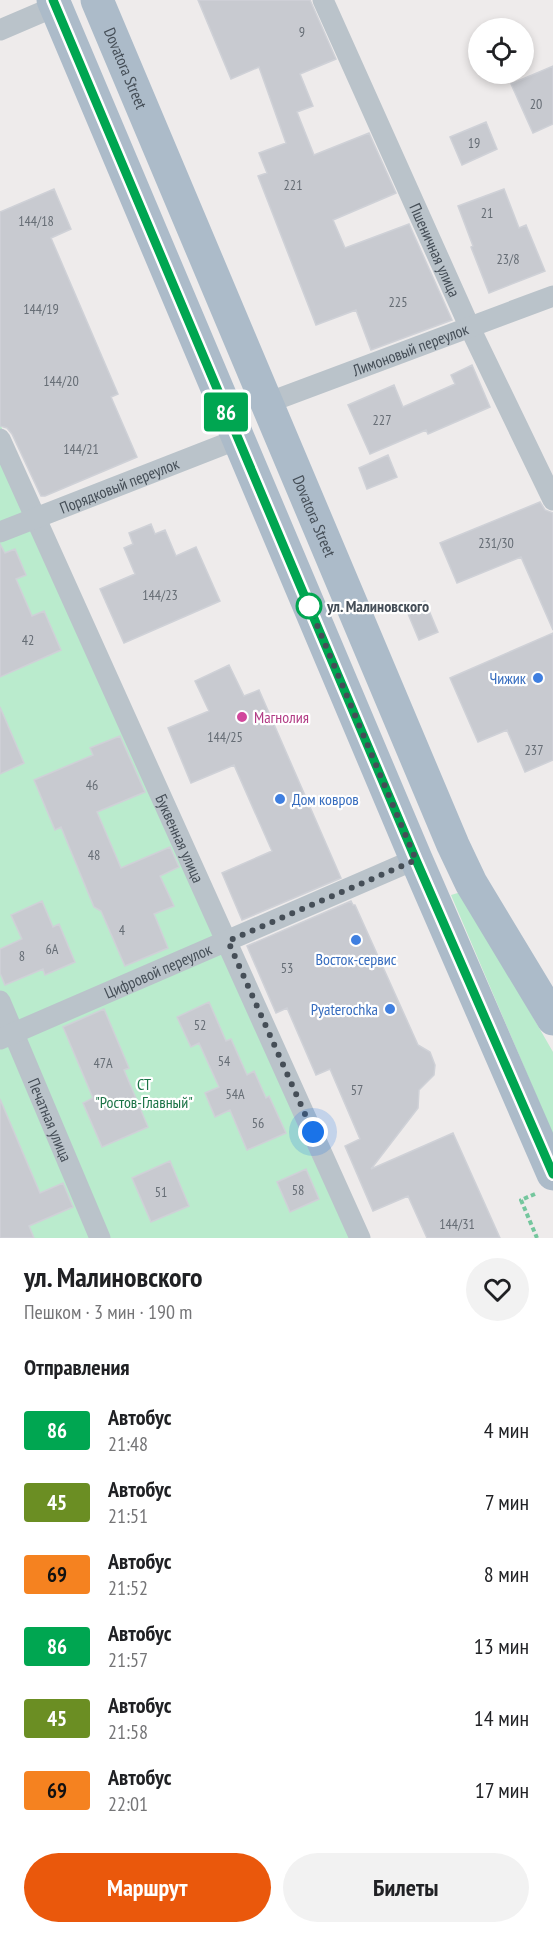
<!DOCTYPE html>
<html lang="ru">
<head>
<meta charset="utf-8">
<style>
  :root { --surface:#fff; --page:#f2f2f2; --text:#202124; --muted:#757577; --accent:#ea580c }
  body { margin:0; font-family:"PT Sans Narrow",sans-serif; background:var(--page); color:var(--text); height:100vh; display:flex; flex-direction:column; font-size:22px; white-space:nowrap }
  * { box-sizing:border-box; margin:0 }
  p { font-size:20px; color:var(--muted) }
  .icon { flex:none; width:33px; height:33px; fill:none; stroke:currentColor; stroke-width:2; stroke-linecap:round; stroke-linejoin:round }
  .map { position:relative; height:1238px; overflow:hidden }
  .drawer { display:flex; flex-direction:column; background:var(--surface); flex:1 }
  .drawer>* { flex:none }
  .badge { padding:0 12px; border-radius:4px; font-size:21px; line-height:39px }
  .buttons { position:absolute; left:468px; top:18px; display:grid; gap:12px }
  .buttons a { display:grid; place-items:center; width:66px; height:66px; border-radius:50%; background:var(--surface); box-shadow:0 3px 9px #0003; font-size:30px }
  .you { position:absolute; width:30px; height:30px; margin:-15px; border:4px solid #fff; border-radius:50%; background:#1a73e8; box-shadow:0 0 0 9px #1a73e833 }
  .map>.badge { position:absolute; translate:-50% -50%; box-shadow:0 0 0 3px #fff }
  h2 { padding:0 24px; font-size:22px; line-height:54px }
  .round { display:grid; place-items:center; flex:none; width:63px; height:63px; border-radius:32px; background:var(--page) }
  .summary { display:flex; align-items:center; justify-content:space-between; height:102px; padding:0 24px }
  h1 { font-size:28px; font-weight:800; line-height:45px }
  .primary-button { display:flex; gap:12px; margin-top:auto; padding:12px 24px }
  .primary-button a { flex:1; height:69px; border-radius:36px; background:var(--accent); color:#fff; font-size:24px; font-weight:800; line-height:69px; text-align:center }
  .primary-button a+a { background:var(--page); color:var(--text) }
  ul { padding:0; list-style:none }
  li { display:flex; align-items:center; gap:18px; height:72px; padding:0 24px }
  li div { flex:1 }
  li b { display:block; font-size:22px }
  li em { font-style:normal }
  li .badge { min-width:66px; font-weight:700; text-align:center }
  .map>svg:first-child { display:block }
  .green { fill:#baebcd }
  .building { fill:#c8cad0; stroke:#cfd1d7; stroke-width:1.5 }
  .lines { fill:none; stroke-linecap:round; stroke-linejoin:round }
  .path { stroke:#74c69d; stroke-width:4; stroke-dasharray:4.5 3; stroke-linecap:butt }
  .minor { stroke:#bac3ca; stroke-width:21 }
  .primary { stroke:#acbbc9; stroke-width:33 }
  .line-casing { stroke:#fff; stroke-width:14 }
  .line { stroke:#00a651; stroke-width:9 }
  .walk { stroke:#454e57; stroke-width:6; stroke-dasharray:0 10.8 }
  .stop-dot { fill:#fff; stroke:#00a651; stroke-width:3 }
  .shop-dot { fill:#3f7fe0; stroke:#fff; stroke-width:2 }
  .hotel-dot { fill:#d1479c; stroke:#fff; stroke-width:2 }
  .labels { text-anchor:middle; stroke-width:4.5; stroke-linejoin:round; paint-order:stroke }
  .number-label { font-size:14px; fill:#666d75 }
  .street-label { font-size:16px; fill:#454e57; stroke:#fff }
  .stop-label { font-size:16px; font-weight:bold; fill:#454e57; stroke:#fff; text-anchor:start }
  .shop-label { font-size:16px; fill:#366cbe; stroke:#fff; text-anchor:end }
  .hotel-label { font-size:16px; fill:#b23c85; stroke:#fff; text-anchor:start }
  .park-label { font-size:16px; fill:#1b7346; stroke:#fff }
</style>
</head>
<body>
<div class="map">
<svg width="553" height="1238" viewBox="0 0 553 1238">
  <rect width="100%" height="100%" fill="#eeebeb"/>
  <path class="green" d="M0 424 367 1238H0Z
    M461 892 553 1052V1135L451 895Z"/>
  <path class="building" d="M198 0H310L336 59 300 74 313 106 297 112 314 155 369 133 396 193 333 220 345 248 409 224 452 320 371 350 356 310 316 325 258 176 267 173 259 153 286 143 259 67 231 79Z
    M553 66V124L533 133 511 84Z
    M486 122 497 149 462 165 450 137Z
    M54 189 71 229 51 238 118 394 111 397 137 457 45 496H41L12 434 7 428 0 426V212Z
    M504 189 519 228 526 225 545 271 489 293 471 247 473 246 458 206Z
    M472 365 490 407 428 434 426 430 370 454 348 405 394 385 403 407 455 384 451 375Z
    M388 455 397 477 367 489 359 468Z
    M540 502 545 510 553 513V630L521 557 457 583 440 543Z
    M151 524 155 534 165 530 176 556 196 547 220 601 124 643 100 589 135 574 124 548 133 544 129 533Z
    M0 544 5 553 15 549 26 575 16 579 32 616 44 611 61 650 0 677Z
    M425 601 438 632 419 640 406 609Z
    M553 633V760L525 772 507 730 478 742 450 678Z
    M229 665 244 696 259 690 341 878 242 920 222 873 272 851 234 765 191 783 168 728 209 711 195 681Z
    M0 707 24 763 0 774Z
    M120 736 145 792 97 812 121 868 170 847 179 867 160 876 174 906 154 914 168 948 125 966 101 911 94 907 61 827 55 830 34 780 93 755 90 748Z
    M42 901 53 927 59 924 75 962 45 975 43 969 5 985 0 973V949L22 939 11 915Z
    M351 901 353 905H355L418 1045 430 1052 435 1065 434 1075 419 1090 418 1108 371 1169 453 1133 500 1238H427L408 1196 373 1211 345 1146 360 1139 330 1069 316 1075 287 1008 276 1013 247 946Z
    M209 1002 226 1041 231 1039 247 1075 254 1071 266 1098 269 1096 286 1133 247 1150 230 1110 215 1117 205 1093 219 1087 199 1043 191 1047 177 1017Z
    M104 1009 129 1068 124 1070 148 1127 102 1147 83 1103 93 1098 63 1027Z
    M0 1099 40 1193 63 1183 73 1207 29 1226 34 1238H0Z
    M170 1161 189 1206 151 1222 132 1178Z
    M306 1169 319 1199 290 1212 277 1182Z"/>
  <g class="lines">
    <path class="path" d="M535 1194 521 1200 537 1238"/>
    <g class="minor">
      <path id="s1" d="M323 0 470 328 553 500"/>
      <path d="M0 30 56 6"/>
      <path id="s2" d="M267 403 553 296"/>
      <path id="s3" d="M0 439 360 1238"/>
      <path id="s4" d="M0 532 238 439"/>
      <path id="s5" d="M0 1001 100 1238"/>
      <path id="s6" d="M0 1039 416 859"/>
    </g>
    <g class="primary">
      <path d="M53 0 416 859 553 1174"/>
      <path id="s7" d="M97 0 453 845 471 883 553 1019"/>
    </g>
  </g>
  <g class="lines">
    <defs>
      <path id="line" d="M53 0 416 860 553 1174"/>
    </defs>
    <use href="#line" class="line-casing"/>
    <use href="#line" class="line"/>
    <path class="walk" d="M309 606 416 860 228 941 313 1132"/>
  </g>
  <circle class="stop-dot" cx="309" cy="606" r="12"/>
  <g class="shop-dot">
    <circle cx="538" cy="678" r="6"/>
    <circle cx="280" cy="799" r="6"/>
    <circle cx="356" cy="940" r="6"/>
    <circle cx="390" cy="1009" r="6"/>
  </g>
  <circle class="hotel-dot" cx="242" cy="717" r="6"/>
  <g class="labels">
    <g class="number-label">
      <text x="302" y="37">9</text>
      <text x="536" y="109">20</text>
      <text x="474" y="148">19</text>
      <text x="293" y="190">221</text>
      <text x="487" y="218">21</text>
      <text x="36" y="226">144/18</text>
      <text x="508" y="264">23/8</text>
      <text x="398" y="307">225</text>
      <text x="41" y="314">144/19</text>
      <text x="61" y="386">144/20</text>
      <text x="382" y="425">227</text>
      <text x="81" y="454">144/21</text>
      <text x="496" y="548">231/30</text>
      <text x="160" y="600">144/23</text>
      <text x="28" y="645">42</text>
      <text x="225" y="742">144/25</text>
      <text x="534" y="755">237</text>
      <text x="92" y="790">46</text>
      <text x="94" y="860">48</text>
      <text x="122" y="935">4</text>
      <text x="52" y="954">6А</text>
      <text x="22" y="961">8</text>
      <text x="287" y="973">53</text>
      <text x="200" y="1030">52</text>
      <text x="224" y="1066">54</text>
      <text x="103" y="1068">47А</text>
      <text x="357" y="1095">57</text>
      <text x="235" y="1099">54А</text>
      <text x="258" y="1128">56</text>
      <text x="298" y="1195">58</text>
      <text x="161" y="1197">51</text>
      <text x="457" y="1229">144/31</text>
    </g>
    <g class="street-label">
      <text dy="6" stroke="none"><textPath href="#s7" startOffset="74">Dovatora Street</textPath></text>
      <text dy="6" stroke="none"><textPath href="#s1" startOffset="274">Пшеничная улица</textPath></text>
      <text dy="6" stroke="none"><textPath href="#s2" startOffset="153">Лимоновый переулок</textPath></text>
      <text dy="6" stroke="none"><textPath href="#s4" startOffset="128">Порядковый переулок</textPath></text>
      <text dy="6" stroke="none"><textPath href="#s7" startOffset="560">Dovatora Street</textPath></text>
      <text dy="6" stroke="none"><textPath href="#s3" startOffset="438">Буквенная улица</textPath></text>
      <text dy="6" stroke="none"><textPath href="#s6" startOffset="172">Цифровой переулок</textPath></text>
      <text dy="6" stroke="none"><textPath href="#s5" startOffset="129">Печатная улица</textPath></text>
    </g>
    <g class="stop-label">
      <text x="327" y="612">ул. Малиновского</text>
    </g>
    <g class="shop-label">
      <text x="526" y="684">Чижик</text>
      <text x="292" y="805" text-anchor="start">Дом ковров</text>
      <text x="356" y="965" text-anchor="middle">Восток-сервис</text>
      <text x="378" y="1015">Pyaterochka</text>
    </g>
    <g class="hotel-label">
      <text x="254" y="723">Магнолия</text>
    </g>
    <g class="park-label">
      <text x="144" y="1090">СТ<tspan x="144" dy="18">"Ростов-Главный"</tspan></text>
    </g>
  </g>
</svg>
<div class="buttons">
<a><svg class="icon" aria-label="locate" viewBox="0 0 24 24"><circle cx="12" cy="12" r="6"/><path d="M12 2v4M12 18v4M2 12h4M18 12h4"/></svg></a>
</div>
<div class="you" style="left:313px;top:1132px"></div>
<b class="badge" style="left:226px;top:412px;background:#00a651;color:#fff">86</b>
</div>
<section class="drawer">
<div class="summary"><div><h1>ул. Малиновского</h1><p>Пешком · 3 мин · 190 m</p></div><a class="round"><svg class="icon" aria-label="heart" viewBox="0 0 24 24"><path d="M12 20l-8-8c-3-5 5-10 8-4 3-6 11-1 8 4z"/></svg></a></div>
<h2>Отправления</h2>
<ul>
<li><span class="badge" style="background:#00a651;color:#fff">86</span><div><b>Автобус</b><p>21:48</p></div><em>4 мин</em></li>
<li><span class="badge" style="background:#6b8e23;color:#fff">45</span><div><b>Автобус</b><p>21:51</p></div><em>7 мин</em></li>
<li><span class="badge" style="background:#f58220;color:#111">69</span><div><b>Автобус</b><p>21:52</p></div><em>8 мин</em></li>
<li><span class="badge" style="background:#00a651;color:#fff">86</span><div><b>Автобус</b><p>21:57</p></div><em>13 мин</em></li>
<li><span class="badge" style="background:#6b8e23;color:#fff">45</span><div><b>Автобус</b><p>21:58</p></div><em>14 мин</em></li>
<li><span class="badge" style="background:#f58220;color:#111">69</span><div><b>Автобус</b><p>22:01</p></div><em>17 мин</em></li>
</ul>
<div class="primary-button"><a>Маршрут</a><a>Билеты</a></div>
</section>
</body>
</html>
